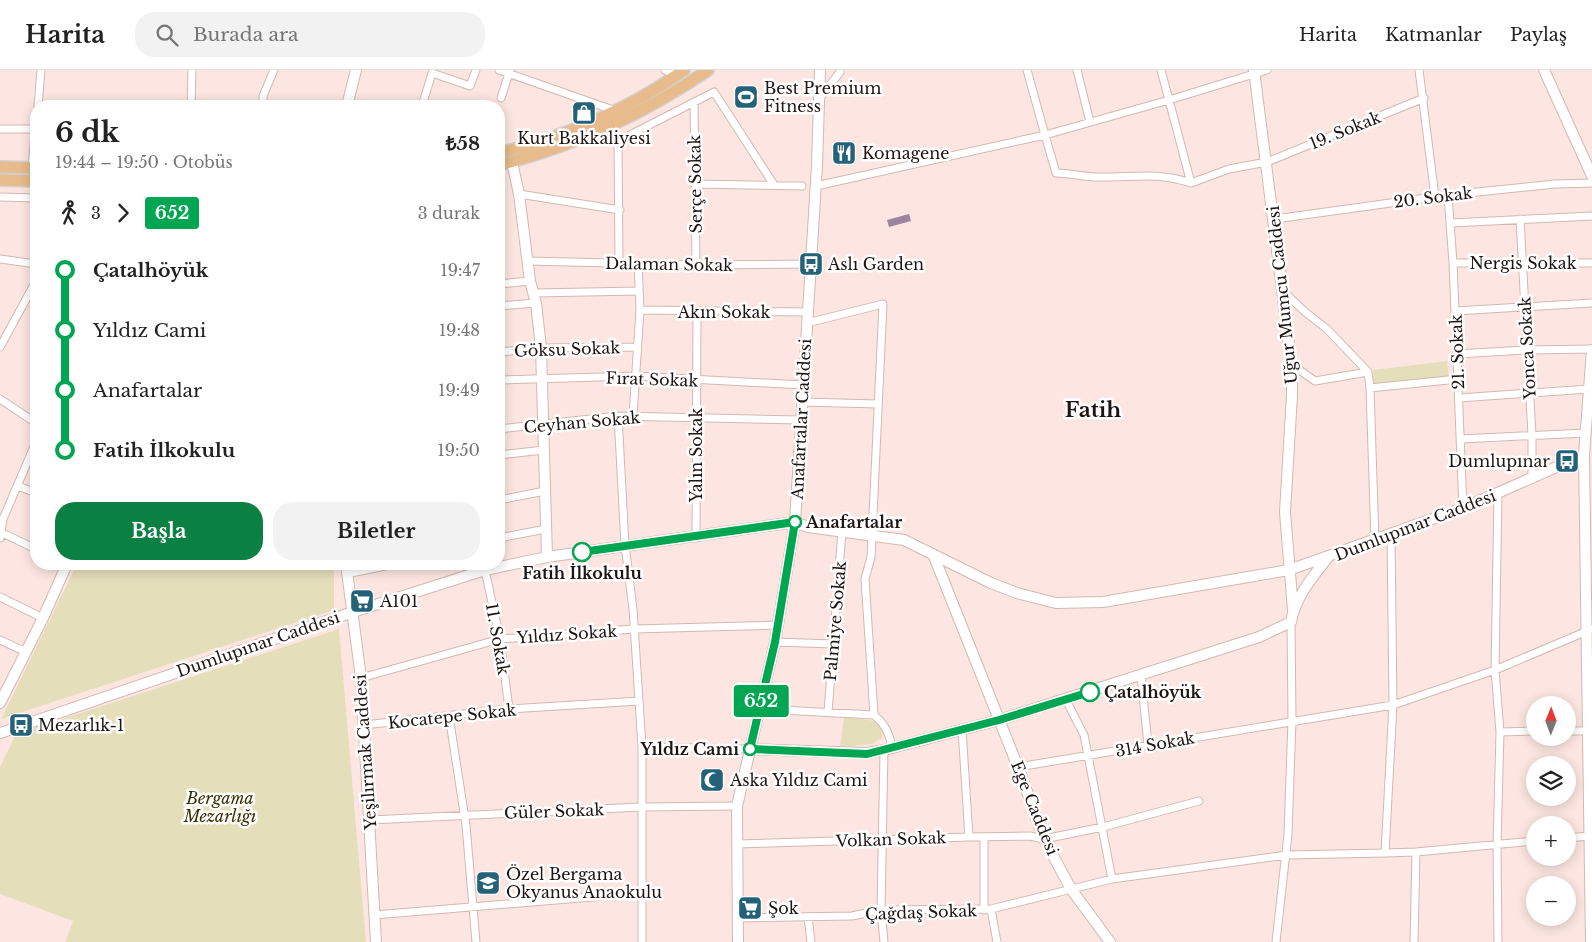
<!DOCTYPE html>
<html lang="tr">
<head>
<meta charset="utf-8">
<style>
  :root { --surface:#fff; --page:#f2f2f2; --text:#222; --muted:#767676; --line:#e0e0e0; --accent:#0b8043 }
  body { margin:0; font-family:"Libre Baskerville",serif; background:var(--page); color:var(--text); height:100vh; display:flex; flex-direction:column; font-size:19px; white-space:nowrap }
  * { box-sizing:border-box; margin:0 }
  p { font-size:16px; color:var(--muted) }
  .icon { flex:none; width:28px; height:28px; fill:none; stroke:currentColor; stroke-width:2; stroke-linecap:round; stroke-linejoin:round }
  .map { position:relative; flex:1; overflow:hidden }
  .sheet { position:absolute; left:30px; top:30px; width:475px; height:470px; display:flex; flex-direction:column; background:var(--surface); border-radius:20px; box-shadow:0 2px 12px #0003 }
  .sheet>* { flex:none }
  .badge { padding:0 10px; border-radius:4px; font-size:18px; line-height:32px }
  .needle { width:32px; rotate:1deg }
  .tools { position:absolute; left:1526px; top:626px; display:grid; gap:10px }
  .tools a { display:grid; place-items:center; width:50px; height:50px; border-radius:50%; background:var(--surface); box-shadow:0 2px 12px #0003; font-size:25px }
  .map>.badge { position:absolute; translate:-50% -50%; box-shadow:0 0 0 2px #fff }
  .legs { display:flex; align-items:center; gap:8px; height:55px; padding:0 25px; font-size:16px }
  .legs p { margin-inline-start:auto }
  .headline { display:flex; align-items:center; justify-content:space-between; height:85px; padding:0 25px }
  h1 { font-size:28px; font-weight:700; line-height:38px }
  .primary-button { display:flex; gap:10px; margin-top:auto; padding:10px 25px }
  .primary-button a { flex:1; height:58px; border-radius:20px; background:var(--accent); color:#fff; font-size:20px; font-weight:700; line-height:58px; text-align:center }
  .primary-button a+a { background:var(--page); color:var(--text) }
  ul { padding:0 25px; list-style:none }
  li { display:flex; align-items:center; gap:18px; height:60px; font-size:19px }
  li i { display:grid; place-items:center; width:8px; height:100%; margin:0 6px; background:currentColor }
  li i::after { content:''; width:12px; height:12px; margin:-6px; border:4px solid; border-radius:50%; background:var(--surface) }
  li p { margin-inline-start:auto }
  li:first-child i { background:linear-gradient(#0000 50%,currentColor 0) }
  li:last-child i { background:linear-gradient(currentColor 50%,#0000 0) }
  header { display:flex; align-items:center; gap:30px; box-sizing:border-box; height:70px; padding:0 25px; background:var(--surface); border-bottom:1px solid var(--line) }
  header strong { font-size:24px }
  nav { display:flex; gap:28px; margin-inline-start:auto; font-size:18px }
  .search { width:350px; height:45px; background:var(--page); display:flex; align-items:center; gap:12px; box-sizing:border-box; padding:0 18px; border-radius:20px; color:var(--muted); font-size:19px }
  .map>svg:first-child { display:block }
  .green { fill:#e5debb }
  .water { fill:#9e859f }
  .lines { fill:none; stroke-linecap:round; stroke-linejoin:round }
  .street-casing { stroke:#d3b8b2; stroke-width:9 }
  .secondary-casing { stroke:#d3b8b2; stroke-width:12 }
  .primary-casing { stroke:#d2d0d0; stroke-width:14 }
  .street { stroke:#fff; stroke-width:7 }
  .secondary { stroke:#fff; stroke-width:10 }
  .primary { stroke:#e7bb8b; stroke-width:11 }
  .line-1-casing { stroke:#fff; stroke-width:11 }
  .line-1 { stroke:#00a651; stroke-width:8 }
  .stop-1-dot { fill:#fff; stroke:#00a651; stroke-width:2.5 }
  .labels { text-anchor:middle; stroke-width:5; stroke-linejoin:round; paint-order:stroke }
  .poi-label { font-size:16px; fill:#1e1412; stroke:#fff; text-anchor:start }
  .street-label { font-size:16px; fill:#1e1412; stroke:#fff }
  .stop-label { font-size:16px; font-weight:bold; fill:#1e1412; stroke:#fff; text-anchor:start }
  .park-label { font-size:16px; font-style:italic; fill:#382f01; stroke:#fff }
  .district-label { font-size:21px; font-weight:bold; fill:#1e1412; stroke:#fff }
</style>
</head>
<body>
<header>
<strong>Harita</strong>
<div class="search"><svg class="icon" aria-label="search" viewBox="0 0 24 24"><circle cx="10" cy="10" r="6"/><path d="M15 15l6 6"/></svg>Burada ara</div>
<nav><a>Harita</a><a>Katmanlar</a><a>Paylaş</a></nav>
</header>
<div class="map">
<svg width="1592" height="872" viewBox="0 0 1592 872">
  <rect width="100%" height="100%" fill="#fde6e1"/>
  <path class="green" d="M1447 291 1449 306 1374 315 1373 300Z
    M77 494H334V540L1 649Z
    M339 559 366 872H65L73 851 0 824V697L16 664Z
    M844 647 876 651 883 658 882 668 872 674 840 677Z"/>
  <path class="water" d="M909 144 911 151 889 157 887 150Z"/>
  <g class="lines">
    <defs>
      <path id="street" d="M499 0 613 40
        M665 0 677 5
        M1027 0 1045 65 1169 30 1191 113 1229 99 1267 92 1424 28
        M1077 0 1090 52
        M1161 0 1169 30 1267 0
        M1419 0 1435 127
        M501 28 510 0
        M820 28 840 2
        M694 32 696 195
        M38 36 41 0
        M191 36 192 0
        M263 36V26L274 0
        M422 36 432 3 470 16 476 0
        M0 59H36
        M32 98 36 50
        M695 114 802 116
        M816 116 1045 65 1056 103C1071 103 1087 108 1102 107 1135 107 1158 102 1191 113
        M519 124 620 140
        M1448 125 1453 193 1463 438
        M0 127 36 128
        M1275 149 1448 125 1555 114 1592 113
        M1520 149 1532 365V407
        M1451 153 1592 146
        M0 189 36 194
        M527 191 696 195 811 194
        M619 193 618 71 714 22 774 115
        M1453 193H1592
        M499 214 530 211
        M1283 221 1305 242 1327 259 1368 302
        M534 223 639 221
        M499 236 536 233
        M640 240 807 242
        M1455 241 1592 233
        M807 253 883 234 871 487 865 509 874 645
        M0 277 36 211
        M499 282 541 278 636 277
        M1457 284 1526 280 1592 279
        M1291 294 1315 311 1368 302 1370 318
        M499 310 634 306 804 315
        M1459 328 1589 319
        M0 329 36 353
        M803 332 878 334
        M618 346 625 475 633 539 642 677V872
        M633 346 640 240 638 193
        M499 359 618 346 802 350
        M1461 369 1585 363
        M499 385 544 380
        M18 416 36 423
        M499 430 545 421
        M0 462 36 479
        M1391 465 1393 635 1385 783 1416 782
        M0 468 3 449 36 372
        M499 468 546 459
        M696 468 697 242
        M1375 471 1370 318 1458 309
        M485 500 500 569 509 639
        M346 504 395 494
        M0 527 43 548
        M0 570 26 582
        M775 572 834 574
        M1141 605 1148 675
        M361 608 500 569 634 559 778 555
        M1066 630 1084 665 1112 809
        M760 639 874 645C885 654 889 663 892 677
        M828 642 842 461
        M449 646 466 755 476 872
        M364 655 509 639 639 631
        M962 659 969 767
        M1568 661H1588
        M1500 662 1535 661
        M642 677 750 679
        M884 680 881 840 884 872
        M1018 697 1393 635 1495 600 1592 559
        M370 750 641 737 737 736
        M984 767V840
        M1568 768 1589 766
        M737 774 969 767 1030 766 1044 769 1103 757 1199 731
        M991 839 997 872
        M374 845 641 823
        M808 847 811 872
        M738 848 852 846 881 840 991 839 1112 809 1287 785 1385 783
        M1276 872 1288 764 1292 650 1291 552
        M1414 872 1416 782 1535 771
        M1498 872 1497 776 1500 662 1495 600 1498 423"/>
      <path id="secondary" d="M1254 0 1292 298V325L1285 442 1293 540
        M1544 0 1592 106
        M347 36 356 0
        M512 92 519 124 530 211 536 233 541 278 547 487
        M933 484 1020 702 1044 769 1071 819 1110 872
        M346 494 361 608 376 872
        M0 633 43 548 67 494
        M0 663 353 542 485 500 547 487 795 452 808 457 904 470 991 513 1017 523 1056 533 1103 532 1289 500 1463 438 1584 385
        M750 679 867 683 884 680 999 650 1259 567 1291 552C1295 527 1314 505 1329 486
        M738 872 737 736 775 572 795 452 817 95 820 0
        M1591 872 1584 385 1592 280"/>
      <path id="primary" d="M499 83C563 68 630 39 684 0
        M499 95C574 76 644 44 708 0
        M0 97 36 98
        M0 110 36 111"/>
    </defs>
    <use href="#street" class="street-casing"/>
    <use href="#secondary" class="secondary-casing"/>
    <use href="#primary" class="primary-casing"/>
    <use href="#street" class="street"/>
    <use href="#secondary" class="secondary"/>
    <use href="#primary" class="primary"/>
  </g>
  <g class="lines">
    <defs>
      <path id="line-1" d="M582 482 795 452 775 572 750 679 867 684 999 650 1090 622"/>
    </defs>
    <use href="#line-1" class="line-1-casing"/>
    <use href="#line-1" class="line-1"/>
  </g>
  <defs>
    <symbol id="stadium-square" viewBox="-11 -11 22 22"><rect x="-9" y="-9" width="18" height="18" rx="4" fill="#236278" stroke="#fff"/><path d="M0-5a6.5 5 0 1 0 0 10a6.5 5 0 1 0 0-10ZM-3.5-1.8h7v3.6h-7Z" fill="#fff"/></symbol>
    <symbol id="shop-square" viewBox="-11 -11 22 22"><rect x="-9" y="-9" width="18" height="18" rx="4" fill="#236278" stroke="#fff"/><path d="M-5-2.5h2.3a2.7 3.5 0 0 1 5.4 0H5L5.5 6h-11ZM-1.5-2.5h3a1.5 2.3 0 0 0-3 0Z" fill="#fff"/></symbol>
    <symbol id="restaurant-square" viewBox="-11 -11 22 22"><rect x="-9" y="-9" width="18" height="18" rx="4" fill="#236278" stroke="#fff"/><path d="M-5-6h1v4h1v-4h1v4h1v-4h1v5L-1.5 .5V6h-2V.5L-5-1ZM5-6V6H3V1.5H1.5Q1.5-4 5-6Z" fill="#fff"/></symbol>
    <symbol id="bus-square" viewBox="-11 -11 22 22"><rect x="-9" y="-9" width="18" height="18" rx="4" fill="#236278" stroke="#fff"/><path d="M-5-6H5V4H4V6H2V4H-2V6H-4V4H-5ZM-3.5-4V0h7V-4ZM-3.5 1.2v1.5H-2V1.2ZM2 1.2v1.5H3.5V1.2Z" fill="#fff"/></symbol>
    <symbol id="supermarket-square" viewBox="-11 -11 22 22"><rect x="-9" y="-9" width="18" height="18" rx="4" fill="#236278" stroke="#fff"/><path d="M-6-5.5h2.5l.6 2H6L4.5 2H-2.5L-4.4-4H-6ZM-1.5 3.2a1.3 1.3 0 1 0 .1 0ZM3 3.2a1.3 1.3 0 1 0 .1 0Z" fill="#fff"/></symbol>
    <symbol id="mosque-square" viewBox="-11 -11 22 22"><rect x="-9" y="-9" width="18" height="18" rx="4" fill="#236278" stroke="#fff"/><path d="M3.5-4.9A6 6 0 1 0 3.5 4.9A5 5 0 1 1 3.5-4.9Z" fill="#fff"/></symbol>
    <symbol id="school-square" viewBox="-11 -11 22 22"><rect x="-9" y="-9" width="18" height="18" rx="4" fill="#236278" stroke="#fff"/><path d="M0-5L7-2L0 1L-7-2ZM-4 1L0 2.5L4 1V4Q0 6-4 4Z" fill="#fff"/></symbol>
  </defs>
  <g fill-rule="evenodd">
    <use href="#stadium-square" x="732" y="13" width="28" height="28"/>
    <use href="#shop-square" x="570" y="29" width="28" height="28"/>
    <use href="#restaurant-square" x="830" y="69" width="28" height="28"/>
    <use href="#bus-square" x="797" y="180" width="28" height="28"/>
    <use href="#bus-square" x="1553" y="377" width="28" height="28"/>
    <use href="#supermarket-square" x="348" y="517" width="28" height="28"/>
    <use href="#bus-square" x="7" y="641" width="28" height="28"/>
    <use href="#mosque-square" x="698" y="696" width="28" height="28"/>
    <use href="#school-square" x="474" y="799" width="28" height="28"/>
    <use href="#supermarket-square" x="736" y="824" width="28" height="28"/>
  </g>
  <g class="stop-1-dot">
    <circle cx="795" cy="452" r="6"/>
    <circle cx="582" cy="482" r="9"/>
    <circle cx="1090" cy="622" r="9"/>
    <circle cx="750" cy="679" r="6"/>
  </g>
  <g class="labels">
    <g class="poi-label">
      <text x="764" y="24">Best Premium<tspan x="764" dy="18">Fitness</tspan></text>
      <text x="584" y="74" text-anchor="middle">Kurt Bakkaliyesi</text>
      <text x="862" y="89">Komagene</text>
      <text x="828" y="200">Aslı Garden</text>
      <text x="1550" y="397" text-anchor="end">Dumlupınar</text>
      <text x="380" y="537">A101</text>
      <text x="38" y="661">Mezarlık-1</text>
      <text x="730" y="716">Aska Yıldız Cami</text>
      <text x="506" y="810">Özel Bergama<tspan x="506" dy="18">Okyanus Anaokulu</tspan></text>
      <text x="768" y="844">Şok</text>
    </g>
    <g class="street-label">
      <text transform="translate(1345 60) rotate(-22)" y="6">19. Sokak</text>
      <text transform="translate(695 114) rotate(-91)" y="6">Serçe Sokak</text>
      <text transform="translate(1433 127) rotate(-7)" y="6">20. Sokak</text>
      <text x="1523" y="199">Nergis Sokak</text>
      <text transform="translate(669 194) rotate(1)" y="6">Dalaman Sokak</text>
      <text transform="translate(1282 225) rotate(-96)" y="6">Uğur Mumcu Caddesi</text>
      <text x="724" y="248">Akın Sokak</text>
      <text transform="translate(1527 278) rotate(-93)" y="6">Yonca Sokak</text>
      <text transform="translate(567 279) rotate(-2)" y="6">Göksu Sokak</text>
      <text transform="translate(1457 282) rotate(-92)" y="6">21. Sokak</text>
      <text transform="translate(652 309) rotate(2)" y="6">Fırat Sokak</text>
      <text transform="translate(801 349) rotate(-87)" y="6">Anafartalar Caddesi</text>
      <text transform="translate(582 352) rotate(-5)" y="6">Ceyhan Sokak</text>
      <text transform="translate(696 385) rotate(-90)" y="6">Yalın Sokak</text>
      <text transform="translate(1415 455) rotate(-21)" y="6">Dumlupınar Caddesi</text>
      <text transform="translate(835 551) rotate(-85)" y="6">Palmiye Sokak</text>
      <text transform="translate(567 564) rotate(-4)" y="6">Yıldız Sokak</text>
      <text transform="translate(498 569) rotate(80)" y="6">11. Sokak</text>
      <text transform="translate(258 574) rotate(-19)" y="6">Dumlupınar Caddesi</text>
      <text transform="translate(452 646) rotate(-6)" y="6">Kocatepe Sokak</text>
      <text transform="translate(1155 674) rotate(-10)" y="6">314 Sokak</text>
      <text transform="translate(365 682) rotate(-94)" y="6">Yeşilırmak Caddesi</text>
      <text transform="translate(1035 738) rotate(68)" y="6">Ege Caddesi</text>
      <text transform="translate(554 741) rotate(-2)" y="6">Güler Sokak</text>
      <text transform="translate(891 769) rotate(-2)" y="6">Volkan Sokak</text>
      <text transform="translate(921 842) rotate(-2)" y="6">Çağdaş Sokak</text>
    </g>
    <g class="stop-label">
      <text x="806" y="458">Anafartalar</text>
      <text x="582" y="509" text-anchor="middle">Fatih İlkokulu</text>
      <text x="1104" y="628">Çatalhöyük</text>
      <text x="739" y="685" text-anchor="end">Yıldız Cami</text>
    </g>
    <g class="park-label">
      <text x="220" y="734">Bergama<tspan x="220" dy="18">Mezarlığı</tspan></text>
    </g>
    <g class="district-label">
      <text x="1093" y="347">Fatih</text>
    </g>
  </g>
</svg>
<div class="tools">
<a><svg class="needle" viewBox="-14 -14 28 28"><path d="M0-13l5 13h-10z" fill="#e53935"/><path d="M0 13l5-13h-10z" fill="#767676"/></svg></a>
<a><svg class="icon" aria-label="layers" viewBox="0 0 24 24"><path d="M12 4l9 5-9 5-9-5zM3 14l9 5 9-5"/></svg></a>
<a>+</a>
<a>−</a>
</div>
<b class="badge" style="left:761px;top:631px;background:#00a651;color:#fff">652</b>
<section class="sheet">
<div class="headline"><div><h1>6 dk</h1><p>19:44 – 19:50 · Otobüs</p></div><b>₺58</b></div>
<div class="legs"><svg class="icon" aria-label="walk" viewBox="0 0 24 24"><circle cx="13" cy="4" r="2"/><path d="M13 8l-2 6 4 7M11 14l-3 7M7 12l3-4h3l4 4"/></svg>3<svg class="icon" aria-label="forward" viewBox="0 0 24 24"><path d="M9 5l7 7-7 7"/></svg><b class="badge" style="background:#00a651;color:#fff">652</b><p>3 durak</p></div>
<ul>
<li><i style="color:#00a651"></i><b>Çatalhöyük</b><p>19:47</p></li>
<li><i style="color:#00a651"></i><span>Yıldız Cami</span><p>19:48</p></li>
<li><i style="color:#00a651"></i><span>Anafartalar</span><p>19:49</p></li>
<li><i style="color:#00a651"></i><b>Fatih İlkokulu</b><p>19:50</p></li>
</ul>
<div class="primary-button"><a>Başla</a><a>Biletler</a></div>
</section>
</div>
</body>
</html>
